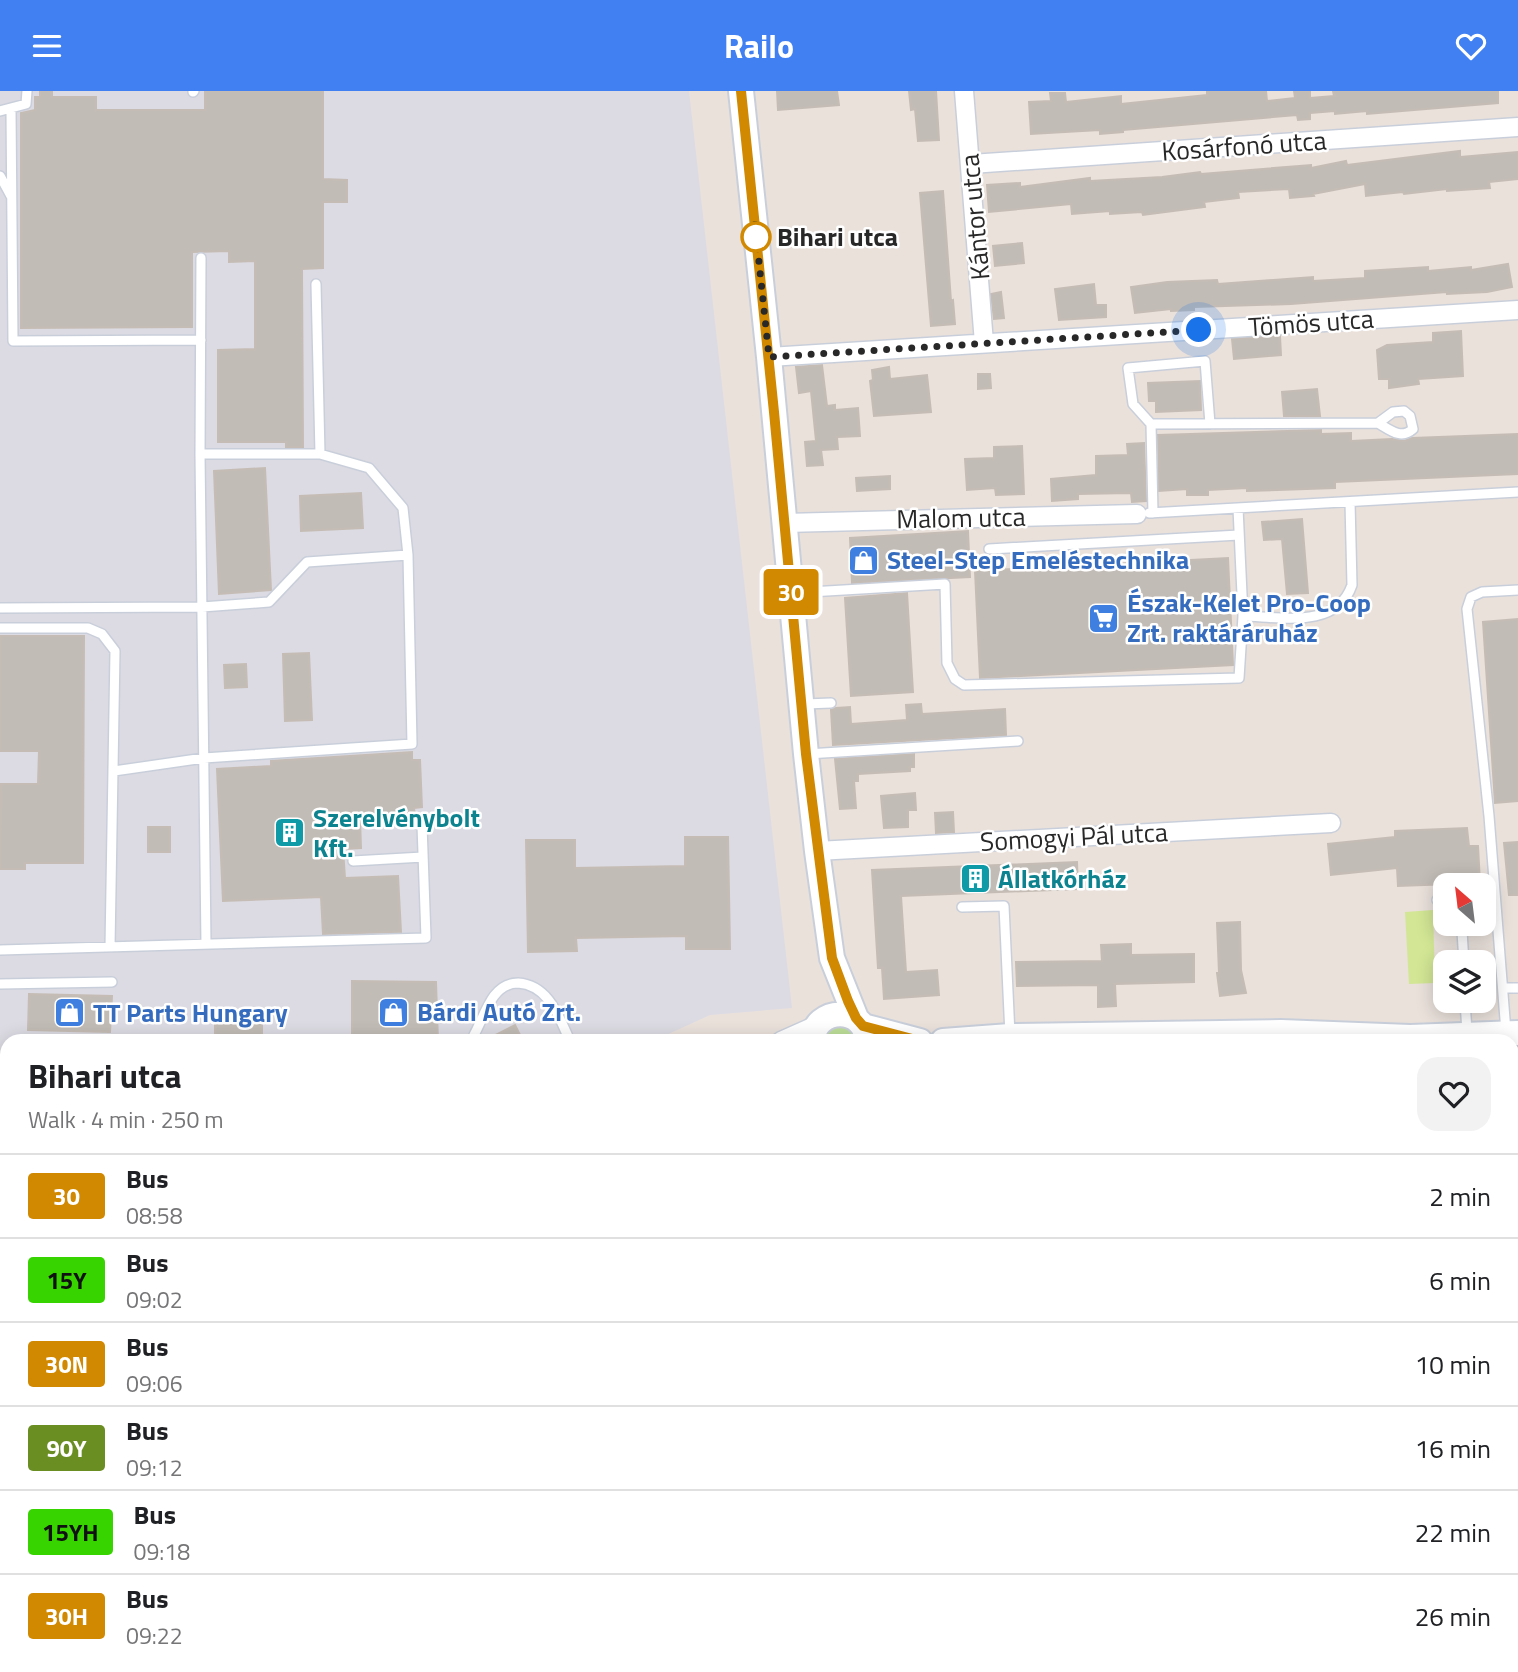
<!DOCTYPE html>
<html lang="en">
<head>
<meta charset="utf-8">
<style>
  :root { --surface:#fff; --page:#f2f2f2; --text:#202124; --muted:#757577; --line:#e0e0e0; --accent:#4080f2 }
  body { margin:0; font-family:"Titillium Web",sans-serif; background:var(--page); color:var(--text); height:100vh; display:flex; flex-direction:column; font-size:26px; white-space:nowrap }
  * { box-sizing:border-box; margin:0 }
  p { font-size:23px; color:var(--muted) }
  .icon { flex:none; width:38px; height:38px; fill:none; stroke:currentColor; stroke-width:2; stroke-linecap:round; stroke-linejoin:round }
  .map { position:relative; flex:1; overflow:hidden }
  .panel { position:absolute; left:0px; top:943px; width:1519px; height:639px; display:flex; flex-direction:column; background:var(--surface); border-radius:21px 21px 0 0; box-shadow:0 4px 18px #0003 }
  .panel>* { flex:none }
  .badge { padding:0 14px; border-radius:5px; font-size:24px; line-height:46px }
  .needle { width:46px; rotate:332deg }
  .buttons { position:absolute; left:1433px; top:782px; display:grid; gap:14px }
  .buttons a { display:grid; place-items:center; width:63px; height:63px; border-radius:14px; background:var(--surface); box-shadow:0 4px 18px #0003; font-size:35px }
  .you { position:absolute; width:35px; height:35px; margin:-18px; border:5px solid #fff; border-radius:50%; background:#1a73e8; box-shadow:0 0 0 10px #1a73e833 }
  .map>.badge { position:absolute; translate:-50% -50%; box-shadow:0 0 0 4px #fff }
  .round { display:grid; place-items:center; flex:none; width:74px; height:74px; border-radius:21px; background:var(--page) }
  .summary { display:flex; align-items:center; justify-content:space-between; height:119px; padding:0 28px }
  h1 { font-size:33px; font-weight:700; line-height:52px }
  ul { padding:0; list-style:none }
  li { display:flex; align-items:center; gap:21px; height:84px; padding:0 28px; border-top:2px solid var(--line) }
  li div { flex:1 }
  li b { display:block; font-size:26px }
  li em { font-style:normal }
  li .badge { min-width:77px; font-weight:700; text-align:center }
  header { display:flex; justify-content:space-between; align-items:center; height:91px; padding:0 28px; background:var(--accent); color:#fff; font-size:32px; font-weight:700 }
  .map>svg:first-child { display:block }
  .industrial { fill:#dcdbe3 }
  .green { fill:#bddf99 }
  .pitch { fill:#d2e695 }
  .building { fill:#c2bcb6; stroke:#c5bdb5; stroke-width:2 }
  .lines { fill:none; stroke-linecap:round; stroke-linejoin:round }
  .lane-casing { stroke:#c9cfda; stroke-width:12 }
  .street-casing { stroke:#c9cfda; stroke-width:21 }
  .secondary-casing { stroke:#c9cfda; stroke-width:28 }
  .lane { stroke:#fff; stroke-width:9 }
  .street { stroke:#fff; stroke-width:18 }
  .secondary { stroke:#fff; stroke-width:24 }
  .rail-casing { stroke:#9ea4b2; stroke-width:7 }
  .rail { stroke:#fff; stroke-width:4.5; stroke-dasharray:13; stroke-linecap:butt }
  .line-casing { stroke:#fff; stroke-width:16 }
  .line { stroke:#d08900; stroke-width:10 }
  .walk { stroke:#282828; stroke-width:7; stroke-dasharray:0 12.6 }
  .stop-dot { fill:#fff; stroke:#d08900; stroke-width:3.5 }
  .labels { text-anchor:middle; stroke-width:5; stroke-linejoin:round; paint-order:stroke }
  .street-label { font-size:26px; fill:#282828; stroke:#fff }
  .stop-label { font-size:26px; font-weight:bold; fill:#282828; stroke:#fff; text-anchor:start }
  .shop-label { font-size:26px; font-weight:bold; fill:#366cbe; stroke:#fff; text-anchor:start }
  .culture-label { font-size:26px; font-weight:bold; fill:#0d838f; stroke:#fff; text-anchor:start }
</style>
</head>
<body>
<header><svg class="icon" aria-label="menu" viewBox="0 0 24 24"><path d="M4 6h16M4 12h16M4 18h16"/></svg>Railo<svg class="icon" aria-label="heart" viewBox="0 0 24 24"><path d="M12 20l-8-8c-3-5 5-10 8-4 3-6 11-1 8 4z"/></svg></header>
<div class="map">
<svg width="1518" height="1581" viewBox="0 0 1518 1581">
  <rect width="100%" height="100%" fill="#eae1db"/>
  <path class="industrial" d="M0 0H689L792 917 710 924 653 950H7V1174L0 1107Z
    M1512 964H1518V1581H895V1575H1512Z"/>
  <path class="green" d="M831 934 850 935 858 950H821Z"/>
  <path class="pitch" d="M1433 819 1435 892 1409 893 1405 821Z"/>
  <path class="building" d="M40 0H52V6H96V19H205V0H323V88L347 89V111H323V177L302 178 303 356H286V351H218V259L255 258V170L229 171V160L192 161V236L21 237V22L35 19V6H40Z
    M777 0H837L839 14 778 19Z
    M909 0H936L939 49 918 50 915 18 911 19Z
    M1207 0H1266L1267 10 1295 7 1294 0H1310V7L1334 5 1333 0H1498V12L1367 23V20L1335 23V20L1310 22V28L1298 29 1297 24 1123 39V41L1100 43V39L1031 43 1029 11 1051 10 1050 2H1065L1066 11 1121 5V13L1207 4Z
    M1460 60V66L1518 61V88L1489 91 1490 97 1447 100V98L1404 103 1403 101 1366 105 1365 93 1313 103 1314 105 1290 107 1289 98 1238 101 1239 107 1204 111 1205 116 1143 124 1142 121 1110 123V120L1072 123 1071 113 989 121 987 94 1020 92V96L1090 87V90L1162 86 1200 81 1201 83 1311 74V77L1346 70 1347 74Z
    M943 100 951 210 953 209 955 233 931 235 920 102Z
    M1022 152 1024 172 995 175 993 155Z
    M1508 173 1512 196 1487 201 1447 203V201L1291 213 1194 216V219L1171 220V218L1135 222 1131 196 1167 191 1217 189 1218 193 1313 186V190L1365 187V180L1428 176V180L1471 176V179Z
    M1094 193 1096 214H1106V226L1059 229 1055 198Z
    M1001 201 1004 227 994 228 991 203Z
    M1461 240 1463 285 1418 288 1419 293 1389 297V288H1379L1377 259 1387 254 1433 251V242Z
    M1280 245 1281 264 1234 268 1232 248Z
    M822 274 827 315 835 314V319L858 317 860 345 837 346 838 358 821 359 823 374 807 375 805 351 816 350 811 300 799 302 796 276Z
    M889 276 890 288 927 284 931 321 874 325 870 290 873 289 872 279Z
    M978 283H990L991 297 978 298Z
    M1200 290 1201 319 1156 321V310H1149L1148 292Z
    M1317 298 1320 325H1284L1282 301Z
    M1321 339V343L1351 342V350L1392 348 1404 350 1412 347 1518 343V383L1335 391V397L1247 400V397L1208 399V404H1187V398L1159 400 1158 344Z
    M1144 352 1146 410 1132 411 1131 402 1078 403V408L1052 410 1051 388 1096 384V365L1128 364 1127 353Z
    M1022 355 1024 403 996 404 995 397 967 399 965 368 994 367V356Z
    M265 377 271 499 219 503 214 380Z
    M890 385V398L857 400 856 387Z
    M361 402 363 437 301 440 300 405Z
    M1302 428 1308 502 1287 503 1282 448 1264 449 1262 431Z
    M968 440 970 486 852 492 850 447Z
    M1228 467 1233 574 980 587 975 480Z
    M907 502 913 601 851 605 845 507Z
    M1518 528V710L1495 712 1483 531Z
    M0 545H84L83 772H25V778H0L1 693H38L39 660H0Z
    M309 562 312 629 285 630 283 563Z
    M246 573 247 596 225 597 224 574Z
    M921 613 922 623 1005 618 1006 644 833 654 831 619 836 617 850 616 851 633 907 629 906 614Z
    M412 661V669H420L422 716 414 717 415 725 360 728 361 757 343 758 345 787 398 785 401 841 323 843 321 806 223 810 217 678 271 675V670Z
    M914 663V676H910V680L858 683V690H854L856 717 840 718 835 668Z
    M915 702 916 719H908V736L884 737 881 705Z
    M953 721 954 741 936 742 935 722Z
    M148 736H170V761H148Z
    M1467 737 1469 755H1478L1480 792 1398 795 1397 777 1331 784 1328 753 1395 746V740Z
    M685 746H728L730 858H686V845L576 847 577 860 528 861 526 749H575V777L685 775Z
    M1518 751V804H1509L1504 752Z
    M1077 771 1078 798 901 805 906 881 937 879 939 904 884 908 882 877H878L872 779Z
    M1240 831 1241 879 1246 902 1220 905 1217 882H1219L1217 832Z
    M1131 853V864L1194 863V891L1115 893 1116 915 1098 916V894L1017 895 1016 871 1102 870 1101 854Z
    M352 890 436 891 438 950H352Z
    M29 903 112 905 110 941 28 939Z
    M215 928H262V950H215Z
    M515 934 523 950H484Z"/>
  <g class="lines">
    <defs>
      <path id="lane" d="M193 1 194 0
        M11 19 13 250 201 249
        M0 20 26 13 27 0
        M0 85 11 105
        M1151 333 1133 313 1128 277 1205 270 1210 333
        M200 363 201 167
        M1238 417 1243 525C1281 526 1337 538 1352 494L1350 411
        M1149 422 1518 401
        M1153 422 1151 333 1378 332C1390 339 1401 349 1413 338L1410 325 1404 320 1393 321 1378 332
        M989 458 1239 444
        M793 502 945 493 947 572 955 588 964 594 1239 587 1243 525
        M0 517 202 516 269 511 307 471 408 464
        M0 537H88L102 543 115 560 110 856
        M805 613 831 612
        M807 663 1018 650
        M114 680 204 667 412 653 408 464 403 417 369 377 320 363
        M353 770 423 766
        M1437 809 1446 820
        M962 816 1004 815 1010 944
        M1456 833 1462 840 1464 872
        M206 853 200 363H320L316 193
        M0 859 426 847 422 734
        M0 893 112 891
        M1504 897H1518
        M1465 910 1467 941
        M1506 941 1489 725 1467 518 1471 506 1482 501 1518 499
        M475 950 474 944C481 931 486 916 494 905 500 897 508 892 518 892 549 894 559 926 570 950
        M1512 1167 1518 1166
        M1512 1527 1518 1526
        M1290 1581 1292 1575"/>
      <path id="street" d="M964 0 984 252
        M971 73 1518 36
        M769 266 1518 219
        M785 432 1137 423
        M817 760 1331 732
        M781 950 817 934
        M0 1257 7 1314
        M34 1575V1581
        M241 1581 302 1575"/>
      <path id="secondary" d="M741 0 769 266 806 663 817 760 832 867 856 927
        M863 935 920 950
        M812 950C814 915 866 914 867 950
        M943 950 1010 945 1281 941 1410 946 1518 942
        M875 1575 876 1581"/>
    </defs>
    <use href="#lane" class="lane-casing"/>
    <use href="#street" class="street-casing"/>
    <use href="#secondary" class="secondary-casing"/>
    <use href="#lane" class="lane"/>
    <use href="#street" class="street"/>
    <use href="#secondary" class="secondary"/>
    <defs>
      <path id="rail" d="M1512 1301H1518
        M953 1581 957 1575"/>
    </defs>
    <use href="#rail" class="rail-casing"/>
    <use href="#rail" class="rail"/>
  </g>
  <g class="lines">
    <defs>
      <path id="line" d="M741 0 774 321 806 663 832 867 848 910 856 927 863 935 920 950"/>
    </defs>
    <use href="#line" class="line-casing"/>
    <use href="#line" class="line"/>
    <path class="walk" d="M756 146 755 133 769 266 1199 239"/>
  </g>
  <defs>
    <symbol id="shop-square" viewBox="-11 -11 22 22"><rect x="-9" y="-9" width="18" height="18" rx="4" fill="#3f7fe0" stroke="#fff"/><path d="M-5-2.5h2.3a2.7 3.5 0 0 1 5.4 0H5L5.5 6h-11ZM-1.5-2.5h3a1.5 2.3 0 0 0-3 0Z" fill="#fff"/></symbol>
    <symbol id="supermarket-square" viewBox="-11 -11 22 22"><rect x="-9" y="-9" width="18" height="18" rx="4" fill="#3f7fe0" stroke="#fff"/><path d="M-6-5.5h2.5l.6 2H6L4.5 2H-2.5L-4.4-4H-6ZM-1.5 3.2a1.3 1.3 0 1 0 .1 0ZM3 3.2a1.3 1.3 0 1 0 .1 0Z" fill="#fff"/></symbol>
    <symbol id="building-square" viewBox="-11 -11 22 22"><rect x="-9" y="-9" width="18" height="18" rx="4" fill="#0f9aa8" stroke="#fff"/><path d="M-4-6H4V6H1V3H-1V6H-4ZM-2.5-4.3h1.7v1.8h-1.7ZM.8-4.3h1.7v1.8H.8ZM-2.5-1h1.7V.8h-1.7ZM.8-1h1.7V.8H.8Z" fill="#fff"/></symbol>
  </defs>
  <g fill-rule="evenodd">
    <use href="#shop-square" x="846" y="452" width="35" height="35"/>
    <use href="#supermarket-square" x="1086" y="510" width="35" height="35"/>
    <use href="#building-square" x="272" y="724" width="35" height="35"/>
    <use href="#building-square" x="958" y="770" width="35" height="35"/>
    <use href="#shop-square" x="376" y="904" width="35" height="35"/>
    <use href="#shop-square" x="52" y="904" width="35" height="35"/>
  </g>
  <circle class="stop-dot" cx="756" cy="146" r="14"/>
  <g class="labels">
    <g class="street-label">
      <text transform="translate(1244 55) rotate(-4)" y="9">Kosárfonó utca</text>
      <text transform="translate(975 126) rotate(-95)" y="9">Kántor utca</text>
      <text transform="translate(1311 232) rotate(-4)" y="9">Tömös utca</text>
      <text transform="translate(961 427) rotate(-1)" y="9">Malom utca</text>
      <text transform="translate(1074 746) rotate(-3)" y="9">Somogyi Pál utca</text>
    </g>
    <g class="stop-label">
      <text x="777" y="155">Bihari utca</text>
    </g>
    <g class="shop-label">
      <text x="887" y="478">Steel-Step Emeléstechnika</text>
      <text x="1127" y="521">Észak-Kelet Pro-Coop<tspan x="1127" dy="30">Zrt. raktáráruház</tspan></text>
      <text x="417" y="930">Bárdi Autó Zrt.</text>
      <text x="93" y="931">TT Parts Hungary</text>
    </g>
    <g class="culture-label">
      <text x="313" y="736">Szerelvénybolt<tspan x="313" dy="30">Kft.</tspan></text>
      <text x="998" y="797">Állatkórház</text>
    </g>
  </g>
</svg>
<div class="buttons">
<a><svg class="needle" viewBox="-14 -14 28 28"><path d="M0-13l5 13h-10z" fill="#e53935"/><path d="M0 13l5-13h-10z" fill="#757577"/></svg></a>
<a><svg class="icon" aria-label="layers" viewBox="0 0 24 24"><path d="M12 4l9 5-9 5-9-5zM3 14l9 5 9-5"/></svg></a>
</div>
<div class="you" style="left:1199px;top:239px"></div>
<b class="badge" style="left:791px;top:501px;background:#d08900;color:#fff">30</b>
<section class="panel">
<div class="summary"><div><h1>Bihari utca</h1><p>Walk · 4 min · 250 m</p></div><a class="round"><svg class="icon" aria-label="heart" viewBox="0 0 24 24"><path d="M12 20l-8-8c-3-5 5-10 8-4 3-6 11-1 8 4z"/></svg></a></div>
<ul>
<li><span class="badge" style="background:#d08900;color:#fff">30</span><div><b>Bus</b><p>08:58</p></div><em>2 min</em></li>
<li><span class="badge" style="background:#38d400;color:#111">15Y</span><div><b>Bus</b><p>09:02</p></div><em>6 min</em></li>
<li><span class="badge" style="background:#d08900;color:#fff">30N</span><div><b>Bus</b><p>09:06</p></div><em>10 min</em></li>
<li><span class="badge" style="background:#6b8e23;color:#fff">90Y</span><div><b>Bus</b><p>09:12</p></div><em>16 min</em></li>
<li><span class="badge" style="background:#38d400;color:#111">15YH</span><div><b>Bus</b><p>09:18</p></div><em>22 min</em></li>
<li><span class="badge" style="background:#d08900;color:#fff">30H</span><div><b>Bus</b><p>09:22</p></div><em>26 min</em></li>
</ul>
</section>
</div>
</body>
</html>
